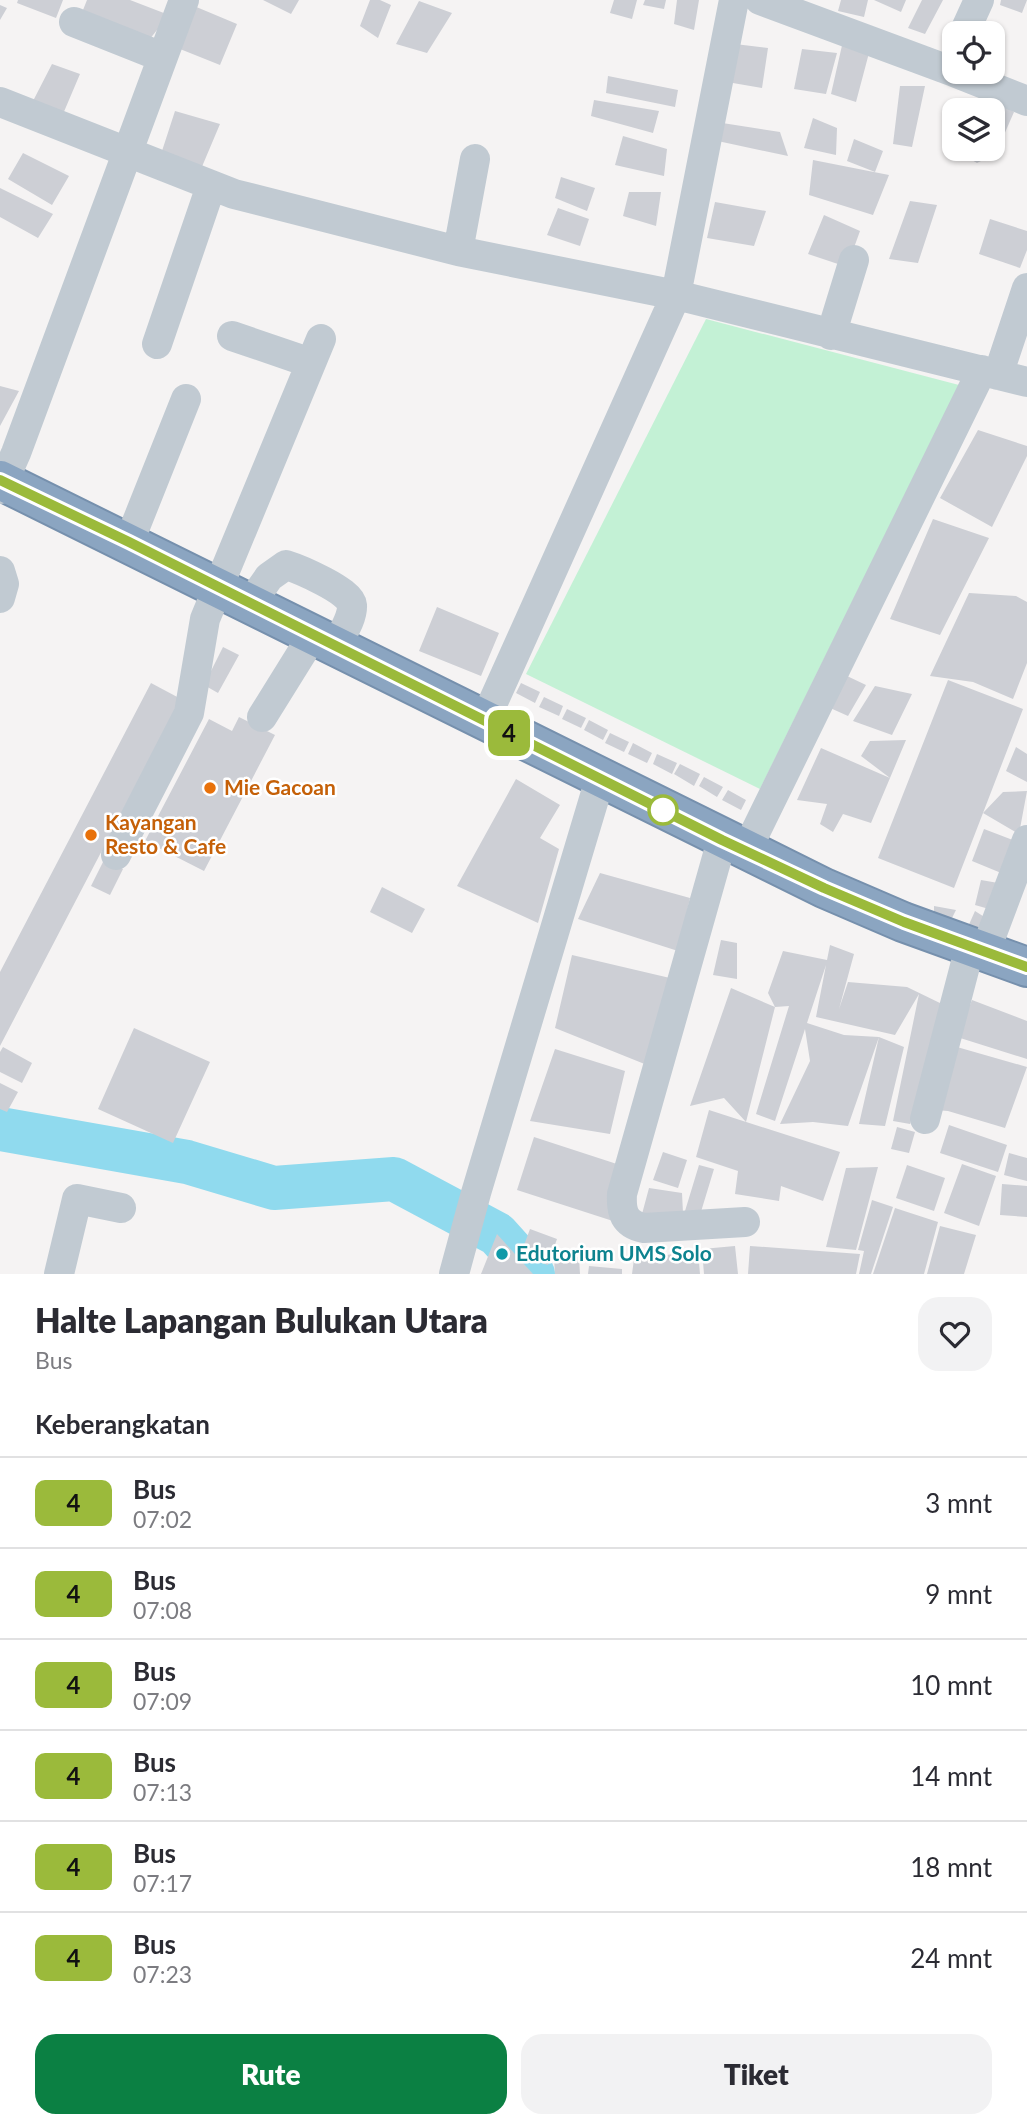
<!DOCTYPE html>
<html lang="id">
<head>
<meta charset="utf-8">
<style>
  :root { --surface:#fff; --page:#f2f2f3; --text:#2b2b33; --muted:#7c7c81; --line:#e1e1e2; --accent:#0b8043 }
  body { margin:0; font-family:Lato,sans-serif; background:var(--page); color:var(--text); height:100vh; display:flex; flex-direction:column; font-size:26px; white-space:nowrap }
  * { box-sizing:border-box; margin:0 }
  p { font-size:23px; color:var(--muted) }
  .icon { flex:none; width:38px; height:38px; fill:none; stroke:currentColor; stroke-width:2; stroke-linecap:round; stroke-linejoin:round }
  .map { position:relative; height:1274px; overflow:hidden }
  .panel { display:flex; flex-direction:column; background:var(--surface); flex:1 }
  .panel>* { flex:none }
  .badge { padding:0 14px; border-radius:10px; font-size:24px; line-height:46px }
  .tools { position:absolute; left:942px; top:21px; display:grid; gap:14px }
  .tools a { display:grid; place-items:center; width:63px; height:63px; border-radius:14px; background:var(--surface); box-shadow:0 2px 5px #0004; font-size:35px }
  .map>.badge { position:absolute; translate:-50% -50%; box-shadow:0 0 0 4px #fff }
  h2 { padding:0 35px; font-size:26px; line-height:63px }
  .round { display:grid; place-items:center; flex:none; width:74px; height:74px; border-radius:21px; background:var(--page) }
  .head { display:flex; align-items:center; justify-content:space-between; height:119px; padding:0 35px }
  h1 { font-size:33px; font-weight:800; line-height:52px }
  .button { display:flex; gap:14px; margin-top:auto; padding:14px 35px }
  .button a { flex:1; height:80px; border-radius:21px; background:var(--accent); color:#fff; font-size:28px; font-weight:800; line-height:80px; text-align:center }
  .button a+a { background:var(--page); color:var(--text) }
  ul { padding:0; list-style:none }
  li { display:flex; align-items:center; gap:21px; height:91px; padding:0 35px; border-top:2px solid var(--line) }
  li div { flex:1 }
  li b { display:block; font-size:26px }
  li em { font-style:normal }
  li .badge { min-width:77px; font-weight:700; text-align:center }
  .map>svg:first-child { display:block }
  .green { fill:#c3f1d5 }
  .lines { fill:none; stroke-linecap:round; stroke-linejoin:round }
  .river { stroke:#90daee; stroke-width:44 }
  .building { fill:#cdcfd5 }
  .highway-casing { stroke:#7690ad; stroke-width:42 }
  .minor { stroke:#c1cad2; stroke-width:30 }
  .highway { stroke:#8ba5c1; stroke-width:38 }
  .line-casing { stroke:#fff; stroke-width:16 }
  .line { stroke:#9bba3b; stroke-width:10 }
  .food-dot { fill:#e8710a; stroke:#fff; stroke-width:2.5 }
  .stop-dot { fill:#fff; stroke:#9bba3b; stroke-width:3.5 }
  .culture-dot { fill:#0f9aa8; stroke:#fff; stroke-width:2.5 }
  .labels { text-anchor:middle; stroke-width:5; stroke-linejoin:round; paint-order:stroke }
  .food-label { font-size:21px; font-weight:bold; fill:#c56008; stroke:#fff; text-anchor:start }
  .culture-label { font-size:21px; font-weight:bold; fill:#0d838f; stroke:#fff; text-anchor:start }
</style>
</head>
<body>
<div class="map">
<svg width="1027" height="1274" viewBox="0 0 1027 1274">
  <rect width="100%" height="100%" fill="#f5f3f3"/>
  <path class="green" d="M706 319 959 385 760 789 526 674Z"/>
  <g class="lines">
    <path class="river" d="M0 1129 187 1162 274 1188 394 1179 497 1234 533 1274"/>
  </g>
  <path class="building" d="M18 0H63L56 18 17 3Z
    M87 0H130L169 15 145 45 79 20Z
    M263 0H299L291 14Z
    M370 0H380L391 5 378 38 360 26Z
    M614 0H637L632 19 610 13Z
    M645 0H666L664 9 643 5Z
    M677 0H699L694 30 674 24Z
    M841 0H868L864 17 838 11Z
    M874 0H906L901 12Z
    M922 0H943L925 34 908 28Z
    M1001 0H1027L1022 13 1000 5Z
    M419 1 452 13 427 53 396 44Z
    M0 5 7 8 0 20Z
    M194 6 237 24 220 65 180 49Z
    M843 41 869 53 856 102 831 94Z
    M735 44 768 48 762 88 727 82Z
    M802 49 837 53 826 94 794 89Z
    M52 64 80 74 63 114 33 101Z
    M608 76 678 90 675 107 606 93Z
    M900 86H925L912 147 893 144Z
    M983 92 1014 112 1000 144 992 139V110H974Z
    M594 100 659 111 653 133 591 116Z
    M175 111 220 124 201 169 162 151Z
    M813 118 837 128 836 155 804 148Z
    M716 122 780 132 788 156 713 140Z
    M623 136 667 149 664 176 615 165Z
    M854 139 883 151 875 172 847 161Z
    M959 149H991L987 158 977 163 960 153Z
    M23 153 69 176 52 205 8 179Z
    M813 160 889 175 873 215 809 195Z
    M561 177 595 188 587 211 555 198Z
    M0 188 53 214 38 238 0 217Z
    M629 192H661L656 226 623 216Z
    M910 201 937 205 918 263 889 259Z
    M715 202 766 211 754 246 707 238Z
    M558 208 589 219 580 246 547 235Z
    M824 215 860 231 847 267 808 254Z
    M990 219 1027 231V250L1020 268 979 254Z
    M0 386 19 391 0 426Z
    M978 430 1027 446V456L992 527 940 498Z
    M933 519 989 538 940 635 890 619Z
    M969 593 1016 596 1027 602V663L1013 699 973 682 930 676Z
    M437 607 499 633 481 676 419 651Z
    M223 647 239 655 218 693 204 685Z
    M847 676 866 685 848 716 828 707Z
    M948 680 1023 709 983 813 1003 792 1027 791 1019 834 983 813 954 888 878 858Z
    M151 683 181 699 0 1046V972Z
    M521 683 540 692 535 703 516 693Z
    M875 686 912 694 892 735 853 721Z
    M544 697 563 706 559 716 539 707Z
    M567 709 586 718 581 728 562 719Z
    M239 717 275 735 204 871 145 841 209 719 232 731Z
    M589 720 608 730 603 740 584 730Z
    M610 733 629 742 624 752 605 743Z
    M906 740 890 778 861 756 870 741Z
    M633 743 652 753 647 763 628 754Z
    M1016 747 1027 754V782L1006 771Z
    M821 748 890 778 871 823 843 814 833 832 820 824 827 804 797 800Z
    M657 754 677 763 672 774 653 764Z
    M680 764 700 774 694 786 674 774Z
    M704 777 723 787 717 797 699 786Z
    M516 779 560 805 540 838 559 849 538 923 457 886Z
    M728 790 746 800 741 810 722 800Z
    M984 829 1018 842 1006 875 972 861Z
    M104 860 123 869 110 895 91 886Z
    M600 873 690 898 678 951 578 919Z
    M981 880 1004 884 989 909 975 905Z
    M382 887 425 909 412 933 370 912Z
    M934 906 956 910 952 918 934 915Z
    M975 911 986 918 983 935 967 929Z
    M721 940 737 943V979L713 975Z
    M830 945 854 954 839 1009 848 982 907 987 942 1004 910 1124 893 1121 919 994 895 1035 816 1017 826 965 807 1023 844 1035 879 1037 848 1126 813 1122 780 1124 810 1061 805 1029 775 1121 756 1114 789 1006 775 1007 768 993 783 951 827 960Z
    M572 955 670 978 647 1065 555 1028Z
    M731 988 775 1007 746 1122 724 1098 690 1106Z
    M972 1000 1027 1021V1059L957 1037Z
    M134 1028 210 1062 173 1143 98 1109Z
    M879 1037 904 1047 885 1126 859 1124Z
    M3 1047 32 1063 22 1083 0 1072V1052Z
    M957 1047 1027 1067 1005 1128 948 1111 935 1110Z
    M555 1049 625 1071 610 1134 530 1121Z
    M0 1083 18 1092 7 1112 0 1109Z
    M709 1110 840 1152 823 1201 781 1186 779 1201 735 1194 738 1171 696 1157Z
    M949 1125 1007 1145 998 1172 940 1153Z
    M897 1127 915 1132 909 1153 891 1149Z
    M534 1137 623 1166 616 1222 517 1190Z
    M663 1152 687 1160 678 1188 653 1180Z
    M1009 1153 1027 1158V1181L1004 1175Z
    M962 1164 996 1176 979 1226 944 1213Z
    M699 1165 714 1169 700 1215 685 1211Z
    M907 1165 945 1178 934 1211 896 1198Z
    M878 1167 856 1250 826 1247 846 1168Z
    M1002 1184 1027 1186V1217L1000 1215Z
    M649 1188 682 1193 683 1213 642 1214Z
    M872 1200 893 1207 871 1274H859L864 1251 858 1250Z
    M895 1208 938 1222 924 1274H873Z
    M940 1226 976 1235 964 1274H927Z
    M530 1229 557 1239 548 1265 520 1256Z
    M497 1234 533 1274H481Z
    M735 1246 738 1274H704L702 1249Z
    M750 1246 860 1254 856 1274H748Z
    M698 1251 700 1274H632L634 1259Z
    M579 1257 580 1274H555L554 1258Z
    M589 1266 622 1269V1274H588Z"/>
  <g class="lines">
    <defs>
      <path id="highway" d="M0 480 824 888 903 922 1027 967"/>
    </defs>
    <use href="#highway" class="highway-casing"/>
    <path class="minor" d="M760 0 954 72
      M74 22 162 57
      M964 33 979 0
      M954 72 1027 101
      M0 102 234 194 458 251 676 295 1027 382
      M458 251 475 159
      M831 335 854 260
      M232 336 311 363
      M157 344 211 186
      M998 375 1027 288
      M0 489 16 453 184 0
      M129 542 186 399
      M0 571 4 584 0 598
      M250 604 269 577 286 565C299 569 351 591 352 605 353 619 341 635 335 647
      M262 717 313 635
      M485 720 676 295 734 0
      M722 840 622 1194C621 1212 624 1224 644 1228L745 1222
      M746 851 982 370
      M116 855 189 713 205 619 321 339
      M985 952 1027 840
      M925 1119 970 947
      M59 1274 77 1199 121 1208
      M454 1274 476 1193 600 779"/>
    <use href="#highway" class="highway"/>
  </g>
  <g class="lines">
    <defs>
      <path id="line" d="M0 480 129 542 722 840 824 888 904 922 1027 967"/>
    </defs>
    <use href="#line" class="line-casing"/>
    <use href="#line" class="line"/>
  </g>
  <g class="food-dot">
    <circle cx="210" cy="788" r="7"/>
    <circle cx="91" cy="835" r="7"/>
  </g>
  <circle class="stop-dot" cx="663" cy="810" r="14"/>
  <circle class="culture-dot" cx="502" cy="1254" r="7"/>
  <g class="labels">
    <g class="food-label">
      <text x="224" y="795">Mie Gacoan</text>
      <text x="105" y="830">Kayangan<tspan x="105" dy="24">Resto &amp; Cafe</tspan></text>
    </g>
    <g class="culture-label">
      <text x="516" y="1261">Edutorium UMS Solo</text>
    </g>
  </g>
</svg>
<div class="tools">
<a><svg class="icon" aria-label="locate" viewBox="0 0 24 24"><circle cx="12" cy="12" r="6"/><path d="M12 2v4M12 18v4M2 12h4M18 12h4"/></svg></a>
<a><svg class="icon" aria-label="layers" viewBox="0 0 24 24"><path d="M12 4l9 5-9 5-9-5zM3 14l9 5 9-5"/></svg></a>
</div>
<b class="badge" style="left:509px;top:733px;background:#9bba3b;color:#111">4</b>
</div>
<section class="panel">
<div class="head"><div><h1>Halte Lapangan Bulukan Utara</h1><p>Bus</p></div><a class="round"><svg class="icon" aria-label="heart" viewBox="0 0 24 24"><path d="M12 20l-8-8c-3-5 5-10 8-4 3-6 11-1 8 4z"/></svg></a></div>
<h2>Keberangkatan</h2>
<ul>
<li><span class="badge" style="background:#9bba3b;color:#111">4</span><div><b>Bus</b><p>07:02</p></div><em>3 mnt</em></li>
<li><span class="badge" style="background:#9bba3b;color:#111">4</span><div><b>Bus</b><p>07:08</p></div><em>9 mnt</em></li>
<li><span class="badge" style="background:#9bba3b;color:#111">4</span><div><b>Bus</b><p>07:09</p></div><em>10 mnt</em></li>
<li><span class="badge" style="background:#9bba3b;color:#111">4</span><div><b>Bus</b><p>07:13</p></div><em>14 mnt</em></li>
<li><span class="badge" style="background:#9bba3b;color:#111">4</span><div><b>Bus</b><p>07:17</p></div><em>18 mnt</em></li>
<li><span class="badge" style="background:#9bba3b;color:#111">4</span><div><b>Bus</b><p>07:23</p></div><em>24 mnt</em></li>
</ul>
<div class="button"><a>Rute</a><a>Tiket</a></div>
</section>
</body>
</html>
